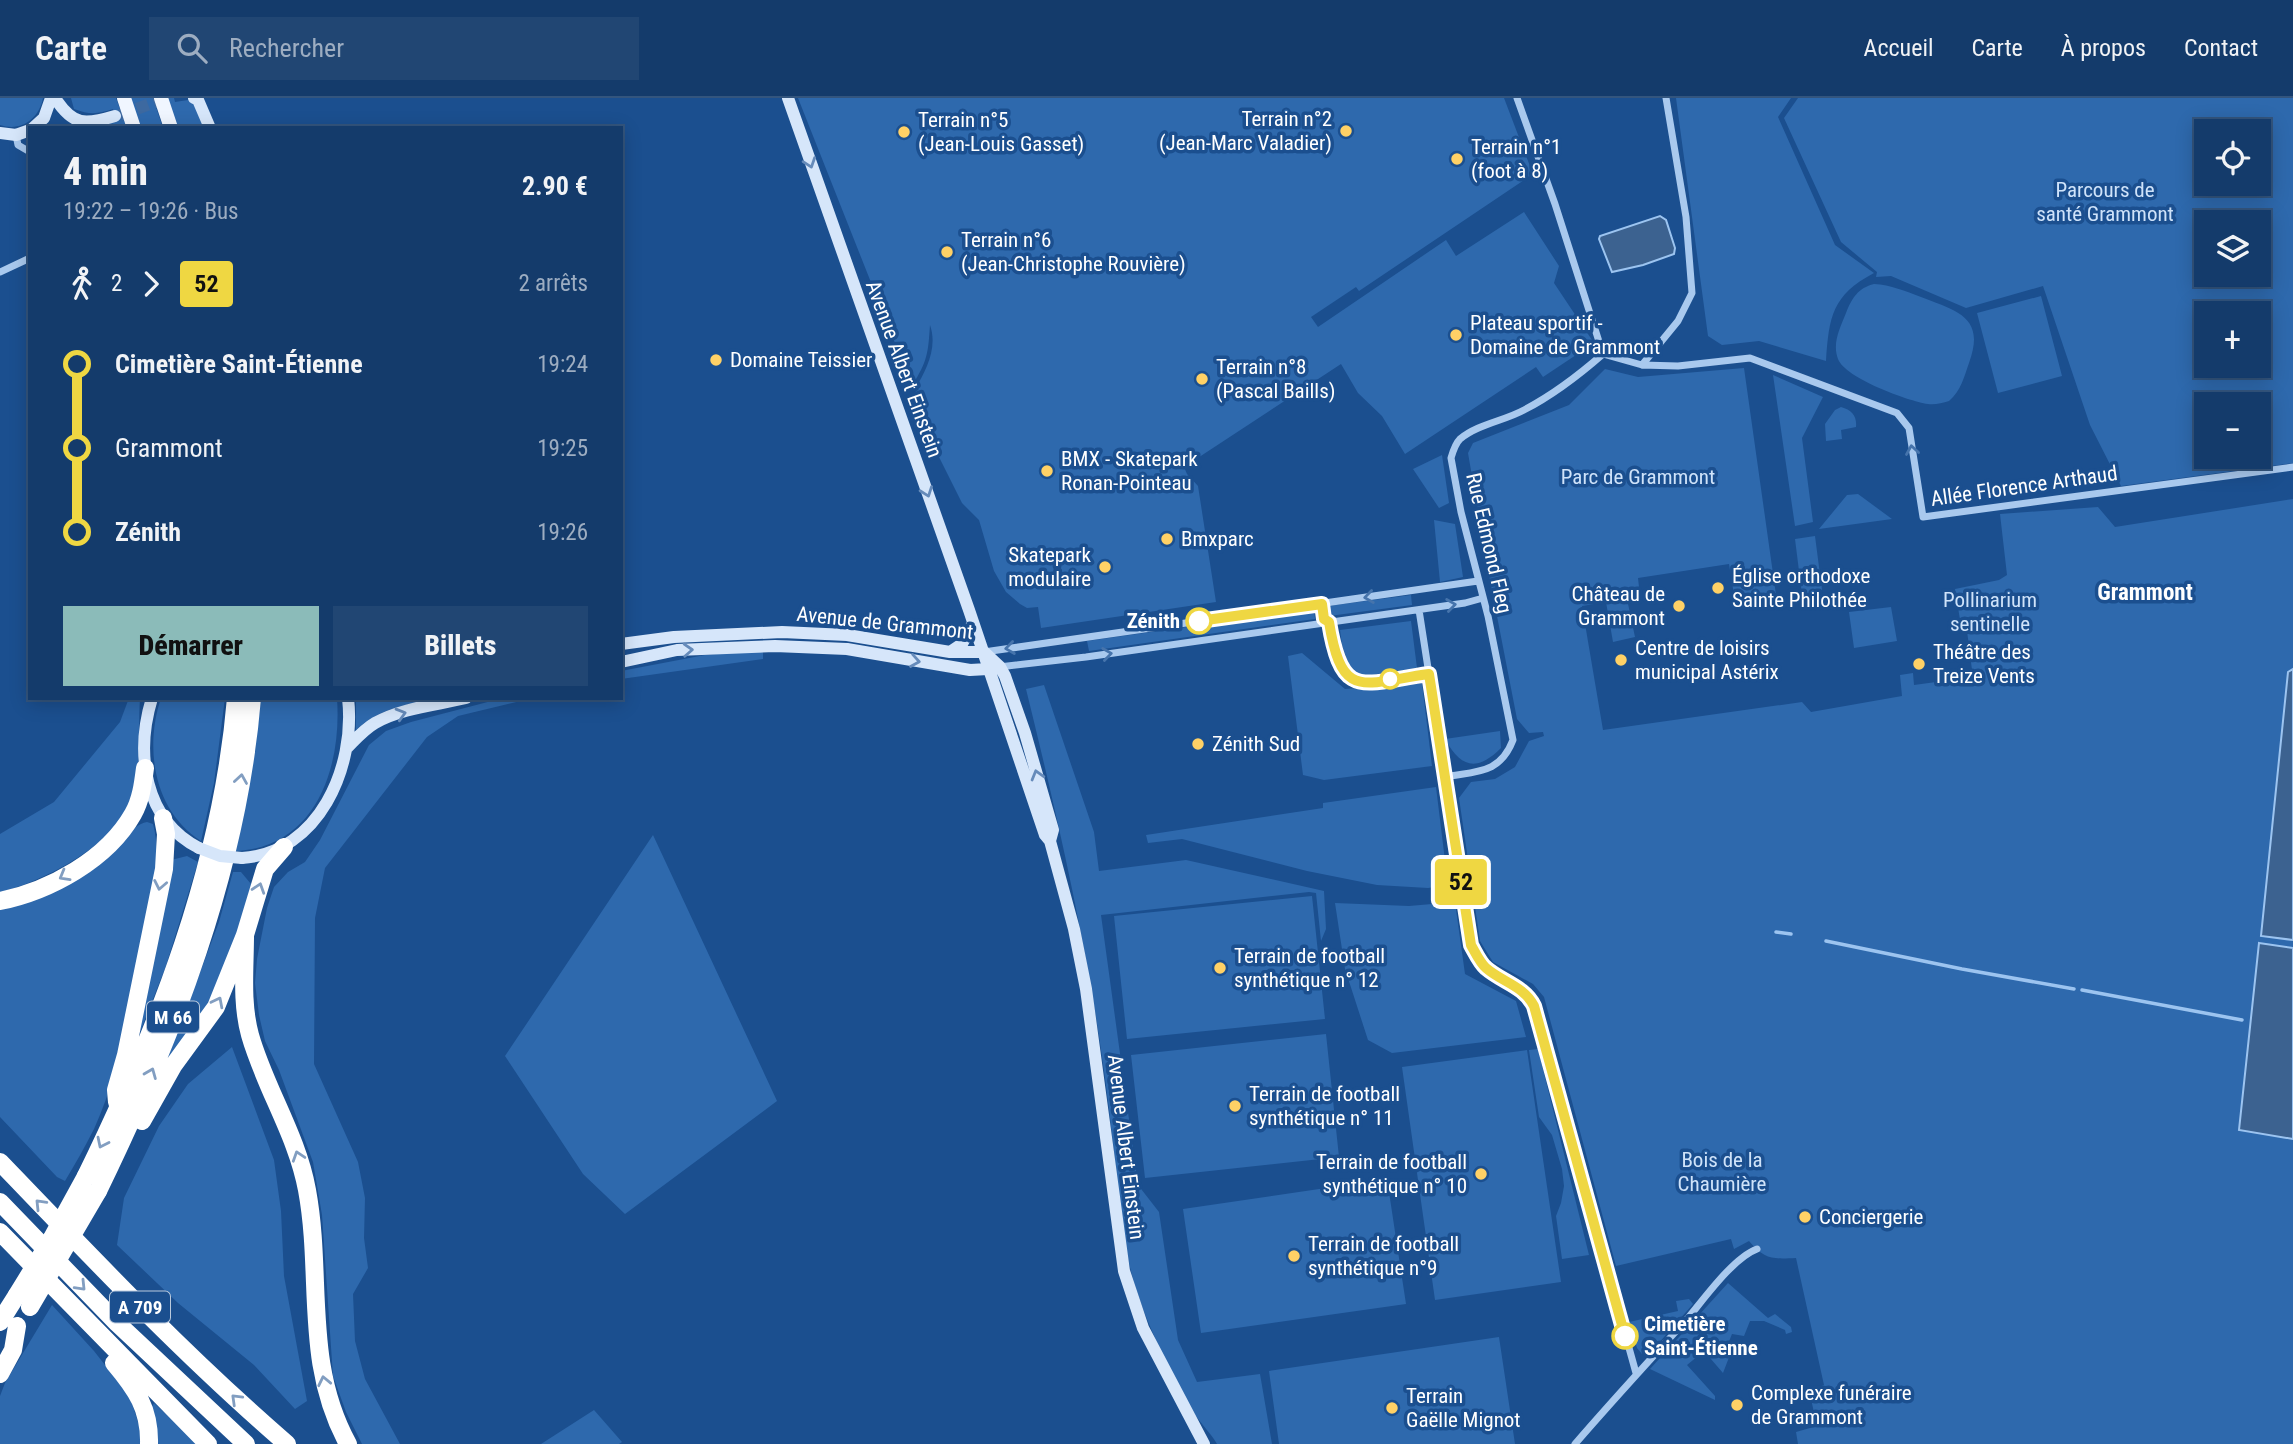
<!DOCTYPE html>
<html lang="fr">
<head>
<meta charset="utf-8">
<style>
  :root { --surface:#143b6b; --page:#214673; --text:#f1f3f6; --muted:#9dadc1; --line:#33557e; --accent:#8bbbb9 }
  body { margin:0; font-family:"Roboto Condensed",sans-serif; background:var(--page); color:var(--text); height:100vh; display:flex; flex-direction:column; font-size:26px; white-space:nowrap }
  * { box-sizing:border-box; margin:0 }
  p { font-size:23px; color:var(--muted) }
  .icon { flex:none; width:38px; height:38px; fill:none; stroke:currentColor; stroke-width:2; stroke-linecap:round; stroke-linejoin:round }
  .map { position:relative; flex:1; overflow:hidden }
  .sheet { position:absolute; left:28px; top:28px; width:595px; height:574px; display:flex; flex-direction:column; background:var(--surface); border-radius:0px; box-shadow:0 4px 18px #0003,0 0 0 2px var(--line) }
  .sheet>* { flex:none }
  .badge { padding:0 14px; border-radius:5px; font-size:24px; line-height:46px }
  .fabs { position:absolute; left:2194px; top:21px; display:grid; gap:14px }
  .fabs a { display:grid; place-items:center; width:77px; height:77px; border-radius:0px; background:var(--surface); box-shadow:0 4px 18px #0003,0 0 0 2px var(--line); font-size:35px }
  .map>.badge { position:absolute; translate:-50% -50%; box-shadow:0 0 0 4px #fff }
  .legs { display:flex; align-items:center; gap:10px; height:77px; padding:0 35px; font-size:23px }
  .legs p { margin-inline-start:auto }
  .summary { display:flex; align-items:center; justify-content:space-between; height:119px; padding:0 35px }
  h1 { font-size:38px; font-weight:800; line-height:52px }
  .primary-button { display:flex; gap:14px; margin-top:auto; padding:14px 35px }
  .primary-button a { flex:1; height:80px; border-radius:0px; background:var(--accent); color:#111; font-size:28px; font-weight:800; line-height:80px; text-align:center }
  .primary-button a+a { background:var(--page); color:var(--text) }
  ul { padding:0 35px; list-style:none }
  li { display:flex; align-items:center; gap:24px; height:84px; font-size:26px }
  li i { display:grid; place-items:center; width:10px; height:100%; margin:0 9px; background:currentColor }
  li i::after { content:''; width:18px; height:18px; margin:-9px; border:5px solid; border-radius:50%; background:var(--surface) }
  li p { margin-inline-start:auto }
  li:first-child i { background:linear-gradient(#0000 50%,currentColor 0) }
  li:last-child i { background:linear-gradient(currentColor 50%,#0000 0) }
  header { display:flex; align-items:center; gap:42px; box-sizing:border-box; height:98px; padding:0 35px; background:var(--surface); border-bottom:2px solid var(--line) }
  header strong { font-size:33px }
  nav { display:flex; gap:38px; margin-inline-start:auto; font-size:24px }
  .search { width:490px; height:63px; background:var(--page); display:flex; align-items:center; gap:18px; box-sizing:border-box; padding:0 24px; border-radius:0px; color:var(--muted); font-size:26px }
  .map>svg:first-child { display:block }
  .green { fill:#2e69ad; fill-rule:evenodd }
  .water { fill:#3c6290; stroke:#9cc4f0; stroke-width:2 }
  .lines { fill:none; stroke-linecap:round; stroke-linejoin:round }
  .stream { stroke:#9cc4f0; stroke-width:3.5 }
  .secondary-tunnel { stroke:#3d69a0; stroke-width:12; stroke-dasharray:12 6; stroke-linecap:butt }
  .street { stroke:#a9c9ee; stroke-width:7 }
  .secondary { stroke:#d6e6fa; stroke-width:12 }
  .primary { stroke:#f0f6ff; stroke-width:14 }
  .highway { stroke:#fff; stroke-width:18 }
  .secondary-bridge { stroke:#d6e6fa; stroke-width:12 }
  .highway-bridge { stroke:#fff; stroke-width:18 }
  .oneway { stroke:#668bba }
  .oneway2 { stroke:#4674ac }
  .oneway3 { stroke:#829ec1 }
  .line-1-casing { stroke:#fff; stroke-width:16 }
  .line-1 { stroke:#efd742; stroke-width:10 }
  .poi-dot { fill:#ffd166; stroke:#1b4f8f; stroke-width:2.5 }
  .stop-1-dot { fill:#fff; stroke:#efd742; stroke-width:3.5 }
  .labels { text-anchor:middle; stroke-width:7; stroke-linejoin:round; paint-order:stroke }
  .shield { fill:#1b4f8f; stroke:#bbcadd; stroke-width:2 }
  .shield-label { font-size:19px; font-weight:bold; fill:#fff }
  .poi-label { font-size:21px; fill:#fff; stroke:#1b4f8f; text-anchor:start }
  .park-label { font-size:21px; fill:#cfe3fa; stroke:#1b4f8f }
  .street-label { font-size:21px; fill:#fff; stroke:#1b4f8f }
  .stop-label { font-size:21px; font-weight:bold; fill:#fff; stroke:#1b4f8f; text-anchor:end }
  .neighbourhood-label { font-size:23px; font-weight:bold; fill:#fff; stroke:#1b4f8f }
</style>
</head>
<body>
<header>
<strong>Carte</strong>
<div class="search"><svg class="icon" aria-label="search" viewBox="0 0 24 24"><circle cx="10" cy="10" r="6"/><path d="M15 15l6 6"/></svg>Rechercher</div>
<nav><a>Accueil</a><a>Carte</a><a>À propos</a><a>Contact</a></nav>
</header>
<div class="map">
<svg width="2293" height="1346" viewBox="0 0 2293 1346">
  <rect width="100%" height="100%" fill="#1b4f8f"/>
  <path class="green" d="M0 0H43C39 21 21 34 0 27Z
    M71 0H116L127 30H89L116 22 113 11C98 16 90 17 74 11Z
    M130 0H153L163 30H141Z
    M167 0H174L175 4 188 2 196 7 205 30H178Z
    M798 0H1504L1533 76 1359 193 1356 189 1311 219 1318 229 1446 142 1456 158 1524 114 1559 168 1554 185 1594 245 1543 279 1536 269 1405 356 1382 318 1358 295 1341 266 1184 369 1187 376 1198 388 1216 504 1041 530 1038 509 1027 510 1020 506 1006 494 994 473 979 422 962 405 929 339 915 291C926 273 938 250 930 227 928 255 928 262 912 288Z
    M1676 0H1791L1778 19 1835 147 1874 175C1832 197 1829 219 1826 263L1759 243 1722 247 1708 238Z
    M1798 0H2293V365L2121 388 2090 327 2043 188 1966 210 1891 178 1876 179 1877 174 1841 144 1784 20ZM2207 33H2259V86H2207ZM2259 124V177H2207V124ZM2207 215H2259V268H2207ZM2259 306V359H2207V306Z
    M1874 186C1891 187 1905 193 1921 199 1957 213 1986 219 1969 265 1964 279 1961 293 1949 303 1942 305 1935 307 1928 306 1908 303 1845 280 1838 261 1832 245 1840 230 1846 215 1852 200 1858 190 1874 186Z
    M2041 198 2062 278 1998 295 1977 215Z
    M1744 270 1777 504 1736 509 1729 466 1638 480 1640 498 1627 501 1635 539 1613 544 1606 504 1582 508 1603 632 1802 604 1811 614 1902 598 1900 577 1913 575 1914 587 1973 579 1970 557H1967L1966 549 1969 548 1967 533 1962 534 1955 491 1999 482 2007 477 2000 416 2098 409 2115 429 2293 401V1346H1798L1796 1334 1817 1328 1809 1292 1824 1287 1796 1160C1773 1161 1765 1162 1749 1143L1734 1151 1731 1141 1616 1168 1544 899 1533 886 1493 864 1480 843 1459 700 1471 684 1495 681 1515 669 1529 643 1544 638 1543 634 1529 635 1517 621 1489 477 1468 355 1473 345 1569 307 1605 271 1638 279Z
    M1773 277 1823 299 1802 340 1813 424 1795 428Z
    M1841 309C1852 312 1857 318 1856 329L1841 332 1842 341 1826 343 1825 326 1835 312Z
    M1442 357 1449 405 1439 410 1413 371Z
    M1858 396 1892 421 1819 431 1847 397Z
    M1434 422 1455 426 1463 479 1440 484Z
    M1815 438 1822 492C1817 498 1810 501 1802 497L1795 441Z
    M1411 497 1412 507 1329 518 1328 508Z
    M1891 509 1897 543 1854 550 1849 514Z
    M1314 511 1315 521 1089 553 1087 543Z
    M1411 523 1417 570 1364 578 1350 571 1342 547 1340 532Z
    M758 553 763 555V561L621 581V573L705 557Z
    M1302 555 1345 591 1422 585 1432 668 1324 682 1303 677 1288 558Z
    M1044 587 1094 734 1099 773 1186 762 1324 793 1326 831 1321 843 1316 795 1309 794 1101 817 1138 1087 1159 1114 1178 1242 1197 1284 1260 1276 1272 1346H1217C1210 1334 1199 1324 1192 1312 1172 1276 1151 1236 1138 1197 1125 1160 1122 1121 1117 1082 1112 1036 1107 991 1100 945 1082 826 1055 709 1026 591Z
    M129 600H140C138 630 141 668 134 696 122 743 44 784 0 794V736L54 704 120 624Z
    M161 600H225L214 685 201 743C154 713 144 651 161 600Z
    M261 600H337C342 669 316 750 235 753L255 654Z
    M356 600H442C411 606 380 609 356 632Z
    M503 600H533L458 618 427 639 325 770 315 820 314 966 358 1064 365 1100 364 1140 368 1170 353 1196 355 1243 365 1281 400 1346H362L346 1314 333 1278 322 1117 313 1064 279 972 265 943 259 917 255 885 257 861 267 810 274 789 288 774 305 764 320 742 369 647 386 633 411 624Z
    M1500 633 1501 650C1477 674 1461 670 1445 641Z
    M1436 689 1448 787 1428 790 1377 787 1307 773 1182 741 1148 745 1146 737 1323 710V705Z
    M147 724 153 726C164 764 148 825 139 865 128 921 118 978 94 1031 85 1049 75 1066 65 1083L57 1079 0 1019V810C36 797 78 785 108 760 121 749 130 727 147 724Z
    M653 737 777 1003 625 1116 583 1076 505 958Z
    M187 758 198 764 166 868 137 942 171 762Z
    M233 774H241L251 786 233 857 204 920 162 975 219 824Z
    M1312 798 1325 921 1127 941 1114 818Z
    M1455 804 1465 876 1516 903 1526 939 1392 955 1368 942 1345 871 1335 805 1409 808Z
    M1326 936 1339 1059 1145 1080 1131 957Z
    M232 949 274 1062 281 1113 284 1178 307 1303 295 1311 254 1267 178 1205 117 1147 124 1100 159 1028 188 986Z
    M1538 951 1589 1157 1562 1161 1556 1118 1561 1105 1564 1088 1562 1071 1552 1037 1539 1019 1529 952Z
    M1527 952 1561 1184 1435 1202 1402 969Z
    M1387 1081 1406 1206 1201 1235 1183 1111Z
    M1728 1185 1768 1220 1775 1216 1791 1229 1792 1234 1786 1236 1785 1232 1764 1223H1750L1744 1238 1732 1236 1728 1246 1733 1249 1723 1275 1704 1253 1687 1267 1715 1298V1302L1650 1271Z
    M1689 1201 1693 1206 1650 1255 1642 1256 1637 1250 1629 1224 1678 1213 1676 1203Z
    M52 1207 94 1253 130 1299 140 1330V1346H0V1298L5 1285Z
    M1499 1239 1515 1346H1279L1269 1273Z
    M154 1305 198 1346H156L151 1310Z
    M594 1312 622 1344 619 1346H541Z"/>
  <path class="water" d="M1660 118 1666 122 1675 150 1674 156 1643 167 1612 174 1599 141 1600 138Z
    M2293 571V842L2261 838 2288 574Z
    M2259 845 2293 850V1041L2239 1032Z"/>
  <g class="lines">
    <path class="stream" d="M1776 834 1791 836
      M1826 843 1962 871 2074 891
      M2082 892 2242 922"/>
    <path class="secondary-tunnel" d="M120 17 166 0"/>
    <path class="street" d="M1517 0 1555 106 1603 256
      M16 37 18 47 30 54
      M0 174 30 160
      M1603 256 1642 267 1678 268 1750 260 1897 315 1909 330 1923 419 2293 369
      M1642 267 1678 223 1692 195 1686 119 1666 0
      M1419 512 1471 847C1475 854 1480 865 1486 870 1502 884 1524 888 1534 908L1636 1275
      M984 554 1478 483
      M999 569 1086 559 1465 505 1483 500
      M1445 679C1477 673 1500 676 1513 642L1488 518 1461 414 1451 360C1453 353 1455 346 1460 341 1478 326 1504 323 1524 312 1553 297 1579 277 1603 256
      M1575 1346C1612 1303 1650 1262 1688 1220 1704 1201 1733 1160 1757 1151"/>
    <path class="secondary" d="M55 0C73 28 85 27 115 18
      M194 0 198 2 210 30
      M788 0 969 512 1045 737 1050 743 1074 831 1086 891 1124 1173 1143 1230 1204 1346
      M33 30 44 20 51 0
      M0 35 16 37 30 32
      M621 546 674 539 782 534 847 537 950 554H984L1000 569 1005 578 1025 635 1053 732 1050 743
      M950 554 962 546 973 525
      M621 564 677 552 775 548 847 551 970 572 988 571
      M152 600C135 656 144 722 199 750
      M346 651C355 642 363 632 375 625 401 610 437 607 466 600
      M242 760C319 755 356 669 348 600"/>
    <path class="primary" d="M124 0 134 30
      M161 0 171 30"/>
    <path class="highway" d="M0 803C49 793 107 762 133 716 141 702 143 686 145 670
      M245 837C245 871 241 904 250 937 265 990 297 1037 307 1092 323 1179 303 1264 348 1346
      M117 1004 116 992 126 957 164 771 166 736 163 720
      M142 1023 173 968 216 909 245 837 265 771 284 749
      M0 1064C93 1161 185 1258 287 1346
      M86 1078C159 929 222 768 236 600
      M98 1093C173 939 238 772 252 600
      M0 1104 117 1225 246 1346
      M0 1134 208 1346
      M0 1224 17 1197
      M114 1265C136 1291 150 1311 149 1346
      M0 1276 13 1252 17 1228"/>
    <path class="secondary-bridge" d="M199 750 220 758 242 760"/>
    <path class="highway-bridge" d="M17 1197 52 1140 86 1078
      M30 1209 98 1093"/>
  </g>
  <defs><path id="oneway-chevron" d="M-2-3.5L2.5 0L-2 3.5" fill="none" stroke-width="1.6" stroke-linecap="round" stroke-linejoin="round" transform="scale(1.75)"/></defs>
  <g class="oneway">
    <use href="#oneway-chevron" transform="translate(810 65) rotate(71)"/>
    <use href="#oneway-chevron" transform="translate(927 394) rotate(70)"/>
    <use href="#oneway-chevron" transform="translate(688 552) rotate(-3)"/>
    <use href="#oneway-chevron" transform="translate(915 563) rotate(10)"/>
    <use href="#oneway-chevron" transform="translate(401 616) rotate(-16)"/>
    <use href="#oneway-chevron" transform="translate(1037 677) rotate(-106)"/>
  </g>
  <g class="oneway2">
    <use href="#oneway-chevron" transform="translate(1912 352) rotate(-99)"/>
    <use href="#oneway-chevron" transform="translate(1369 499) rotate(172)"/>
    <use href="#oneway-chevron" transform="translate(1451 507) rotate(-8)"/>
    <use href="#oneway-chevron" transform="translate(1010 550) rotate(172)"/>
    <use href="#oneway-chevron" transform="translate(1107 556) rotate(-8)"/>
  </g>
  <g class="oneway3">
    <use href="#oneway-chevron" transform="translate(241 681) rotate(-81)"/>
    <use href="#oneway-chevron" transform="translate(64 778) rotate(150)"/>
    <use href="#oneway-chevron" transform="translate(160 787) rotate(101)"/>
    <use href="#oneway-chevron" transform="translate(259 790) rotate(-72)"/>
    <use href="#oneway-chevron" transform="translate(218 904) rotate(-63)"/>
    <use href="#oneway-chevron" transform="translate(151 975) rotate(-68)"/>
    <use href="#oneway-chevron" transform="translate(102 1045) rotate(116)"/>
    <use href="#oneway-chevron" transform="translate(298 1058) rotate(-108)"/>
    <use href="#oneway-chevron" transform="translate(40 1106) rotate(-134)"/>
    <use href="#oneway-chevron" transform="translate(81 1188) rotate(46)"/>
    <use href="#oneway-chevron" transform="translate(324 1283) rotate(-102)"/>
    <use href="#oneway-chevron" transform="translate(236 1301) rotate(-136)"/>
  </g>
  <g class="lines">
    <defs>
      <path id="line-1" d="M1199 523 1322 506 1324 521 1329 524C1342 604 1362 585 1429 576L1471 847C1475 854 1480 865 1486 870 1502 884 1524 888 1534 908L1625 1238"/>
    </defs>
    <use href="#line-1" class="line-1-casing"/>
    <use href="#line-1" class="line-1"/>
  </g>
  <g class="poi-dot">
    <circle cx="1346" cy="33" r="7"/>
    <circle cx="904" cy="34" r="7"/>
    <circle cx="1457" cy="61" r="7"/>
    <circle cx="947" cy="154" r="7"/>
    <circle cx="1456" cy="237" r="7"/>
    <circle cx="716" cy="262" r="7"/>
    <circle cx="1202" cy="281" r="7"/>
    <circle cx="1047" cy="373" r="7"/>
    <circle cx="1167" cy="441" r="7"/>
    <circle cx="1105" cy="469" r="7"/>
    <circle cx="1718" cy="490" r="7"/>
    <circle cx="1679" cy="508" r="7"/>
    <circle cx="1621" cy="562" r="7"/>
    <circle cx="1919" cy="566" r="7"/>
    <circle cx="1198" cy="646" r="7"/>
    <circle cx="1220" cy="870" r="7"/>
    <circle cx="1235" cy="1008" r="7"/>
    <circle cx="1481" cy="1076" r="7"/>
    <circle cx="1805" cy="1119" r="7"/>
    <circle cx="1294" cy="1158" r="7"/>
    <circle cx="1737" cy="1307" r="7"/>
    <circle cx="1392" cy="1310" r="7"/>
  </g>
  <g class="stop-1-dot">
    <circle cx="1199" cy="523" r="12"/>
    <circle cx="1390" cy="581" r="9"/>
    <circle cx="1625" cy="1238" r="12"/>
  </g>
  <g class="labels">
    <g class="shield">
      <rect x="147" y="903.5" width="52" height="31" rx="5"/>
      <rect x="110" y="1193.5" width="60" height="31" rx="5"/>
    </g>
    <g class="shield-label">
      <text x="173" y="926">M 66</text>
      <text x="140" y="1216">A 709</text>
    </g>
    <g class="poi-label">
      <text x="1332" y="28" text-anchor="end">Terrain n°2<tspan x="1332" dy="24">(Jean-Marc Valadier)</tspan></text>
      <text x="918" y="29">Terrain n°5<tspan x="918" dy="24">(Jean-Louis Gasset)</tspan></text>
      <text x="1471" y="56">Terrain n°1<tspan x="1471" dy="24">(foot à 8)</tspan></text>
      <text x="961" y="149">Terrain n°6<tspan x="961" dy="24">(Jean-Christophe Rouvière)</tspan></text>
      <text x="1470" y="232">Plateau sportif -<tspan x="1470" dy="24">Domaine de Grammont</tspan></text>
      <text x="730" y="269">Domaine Teissier</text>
      <text x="1216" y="276">Terrain n°8<tspan x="1216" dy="24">(Pascal Baills)</tspan></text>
      <text x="1061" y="368">BMX - Skatepark<tspan x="1061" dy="24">Ronan-Pointeau</tspan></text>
      <text x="1181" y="448">Bmxparc</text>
      <text x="1091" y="464" text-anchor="end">Skatepark<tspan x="1091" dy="24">modulaire</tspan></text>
      <text x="1732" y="485">Église orthodoxe<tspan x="1732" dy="24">Sainte Philothée</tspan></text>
      <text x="1665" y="503" text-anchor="end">Château de<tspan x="1665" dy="24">Grammont</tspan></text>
      <text x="1635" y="557">Centre de loisirs<tspan x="1635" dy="24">municipal Astérix</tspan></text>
      <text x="1933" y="561">Théâtre des<tspan x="1933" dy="24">Treize Vents</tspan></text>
      <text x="1212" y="653">Zénith Sud</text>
      <text x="1234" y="865">Terrain de football<tspan x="1234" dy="24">synthétique n° 12</tspan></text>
      <text x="1249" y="1003">Terrain de football<tspan x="1249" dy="24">synthétique n° 11</tspan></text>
      <text x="1467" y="1071" text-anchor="end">Terrain de football<tspan x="1467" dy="24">synthétique n° 10</tspan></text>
      <text x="1819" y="1126">Conciergerie</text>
      <text x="1308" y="1153">Terrain de football<tspan x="1308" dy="24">synthétique n°9</tspan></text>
      <text x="1751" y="1302">Complexe funéraire<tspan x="1751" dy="24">de Grammont</tspan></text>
      <text x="1406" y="1305">Terrain<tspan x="1406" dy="24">Gaëlle Mignot</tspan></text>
    </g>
    <g class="park-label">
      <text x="2105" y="99">Parcours de<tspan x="2105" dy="24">santé Grammont</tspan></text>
      <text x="1638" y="386">Parc de Grammont</text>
      <text x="1990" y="509">Pollinarium<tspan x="1990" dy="24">sentinelle</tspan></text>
      <text x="1722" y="1069">Bois de la<tspan x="1722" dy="24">Chaumière</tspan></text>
    </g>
    <g class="street-label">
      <text transform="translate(904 271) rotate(70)" y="7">Avenue Albert Einstein</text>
      <text transform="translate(2024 388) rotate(-8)" y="7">Allée Florence Arthaud</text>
      <text transform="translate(1489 445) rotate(77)" y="7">Rue Edmond Fleg</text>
      <text transform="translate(885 525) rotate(6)" y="7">Avenue de Grammont</text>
      <text transform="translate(1126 1049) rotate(83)" y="7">Avenue Albert Einstein</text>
    </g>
    <g class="stop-label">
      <text x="1180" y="530">Zénith</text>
      <text x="1644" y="1233" text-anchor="start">Cimetière<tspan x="1644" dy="24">Saint-Étienne</tspan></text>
    </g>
    <g class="neighbourhood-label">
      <text x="2145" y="502">Grammont</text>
    </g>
  </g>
</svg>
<div class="fabs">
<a><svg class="icon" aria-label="locate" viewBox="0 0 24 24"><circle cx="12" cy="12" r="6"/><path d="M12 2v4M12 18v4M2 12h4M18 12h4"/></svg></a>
<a><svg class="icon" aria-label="layers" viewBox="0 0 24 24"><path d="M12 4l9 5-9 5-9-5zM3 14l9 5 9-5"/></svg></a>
<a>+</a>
<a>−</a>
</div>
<b class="badge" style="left:1461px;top:784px;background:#efd742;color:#111">52</b>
<section class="sheet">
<div class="summary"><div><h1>4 min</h1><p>19:22 – 19:26 · Bus</p></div><b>2.90 €</b></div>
<div class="legs"><svg class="icon" aria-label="walk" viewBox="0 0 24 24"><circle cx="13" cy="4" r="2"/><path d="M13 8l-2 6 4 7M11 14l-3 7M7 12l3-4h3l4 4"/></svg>2<svg class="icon" aria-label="forward" viewBox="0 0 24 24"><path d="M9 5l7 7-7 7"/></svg><b class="badge" style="background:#efd742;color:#111">52</b><p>2 arrêts</p></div>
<ul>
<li><i style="color:#efd742"></i><b>Cimetière Saint-Étienne</b><p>19:24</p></li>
<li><i style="color:#efd742"></i><span>Grammont</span><p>19:25</p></li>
<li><i style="color:#efd742"></i><b>Zénith</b><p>19:26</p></li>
</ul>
<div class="primary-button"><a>Démarrer</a><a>Billets</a></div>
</section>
</div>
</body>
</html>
